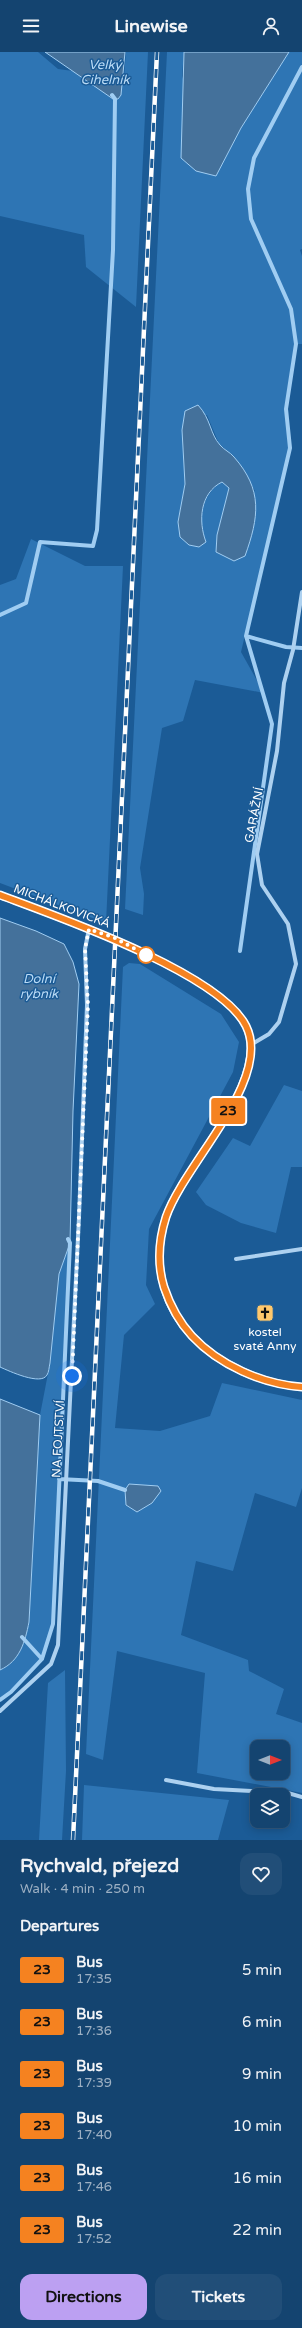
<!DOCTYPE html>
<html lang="en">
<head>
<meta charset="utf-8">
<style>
  :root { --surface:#144470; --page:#214e78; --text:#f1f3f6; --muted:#9db0c3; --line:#335c83; --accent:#bca0f2 }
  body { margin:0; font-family:"Varela Round",sans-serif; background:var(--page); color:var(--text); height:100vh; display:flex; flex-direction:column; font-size:15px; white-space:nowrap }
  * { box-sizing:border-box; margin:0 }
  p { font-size:13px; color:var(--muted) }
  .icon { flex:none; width:22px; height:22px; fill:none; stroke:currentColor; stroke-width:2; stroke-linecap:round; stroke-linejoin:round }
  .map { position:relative; height:1788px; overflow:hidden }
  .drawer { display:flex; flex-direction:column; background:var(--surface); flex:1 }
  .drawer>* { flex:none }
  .badge { padding:0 8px; border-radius:3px; font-size:14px; line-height:26px }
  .needle { width:26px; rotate:90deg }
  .tools { position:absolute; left:250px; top:1688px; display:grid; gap:8px }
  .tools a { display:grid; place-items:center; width:40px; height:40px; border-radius:8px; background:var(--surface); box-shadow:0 2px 10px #0003,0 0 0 1px var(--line); font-size:20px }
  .you { position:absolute; width:20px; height:20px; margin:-10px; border:3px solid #fff; border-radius:50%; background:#1a73e8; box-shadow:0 0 0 6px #1a73e833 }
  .map>.badge { position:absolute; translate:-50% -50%; box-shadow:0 0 0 2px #fff }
  h2 { padding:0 20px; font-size:15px; line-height:36px }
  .round { display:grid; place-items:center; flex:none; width:42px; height:42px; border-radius:12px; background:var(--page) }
  .overview { display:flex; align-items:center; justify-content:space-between; height:68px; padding:0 20px }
  h1 { font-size:19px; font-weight:800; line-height:30px }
  .primary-button { display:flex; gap:8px; margin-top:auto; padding:8px 20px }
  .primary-button a { flex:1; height:46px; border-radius:12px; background:var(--accent); color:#111; font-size:16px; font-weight:800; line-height:46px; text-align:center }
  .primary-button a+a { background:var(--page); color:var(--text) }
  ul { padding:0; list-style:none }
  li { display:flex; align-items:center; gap:12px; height:52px; padding:0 20px }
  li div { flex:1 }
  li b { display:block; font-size:15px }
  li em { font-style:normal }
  li .badge { min-width:44px; font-weight:700; text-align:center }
  header { display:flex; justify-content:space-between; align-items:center; height:52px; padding:0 20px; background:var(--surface); font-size:18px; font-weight:800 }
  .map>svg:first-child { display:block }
  .green { fill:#2e75b4; fill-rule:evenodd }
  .water { fill:#44719b; stroke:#a0cdf2 }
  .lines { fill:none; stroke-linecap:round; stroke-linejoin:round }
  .stream { stroke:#a0cdf2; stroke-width:4 }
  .street { stroke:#add1f0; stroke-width:4 }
  .secondary { stroke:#dbecfb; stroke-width:8 }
  .rail-casing { stroke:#fff; stroke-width:4.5 }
  .rail { stroke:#1b5b96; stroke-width:3; stroke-dasharray:9; stroke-linecap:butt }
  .line-casing { stroke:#fff; stroke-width:9 }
  .line { stroke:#f58220; stroke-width:6 }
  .walk { stroke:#fff; stroke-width:4; stroke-dasharray:0 7.2 }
  .stop-dot { fill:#fff; stroke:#f58220; stroke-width:2 }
  .labels { text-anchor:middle; stroke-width:3; stroke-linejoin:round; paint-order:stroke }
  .street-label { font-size:12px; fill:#fff; stroke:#1b5b96 }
  .poi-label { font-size:12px; fill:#fff; stroke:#1b5b96 }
  .water-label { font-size:13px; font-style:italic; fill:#badbf6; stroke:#1b5b96 }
</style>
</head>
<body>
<header><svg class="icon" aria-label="menu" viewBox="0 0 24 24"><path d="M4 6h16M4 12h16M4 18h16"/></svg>Linewise<svg class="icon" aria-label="person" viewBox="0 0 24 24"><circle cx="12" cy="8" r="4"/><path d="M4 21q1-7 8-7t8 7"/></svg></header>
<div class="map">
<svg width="302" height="1788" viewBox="0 0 302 1788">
  <rect width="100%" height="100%" fill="#1b5b96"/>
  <path class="green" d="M0 0H38L58 17 73 19 118 47 124 25 126 0H148L136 255 86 215 84 183 0 164Z
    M167 0H184L182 24 216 124 241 76 289 0H302V197L300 198 302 204V292H296L288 354 289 396 241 600 264 641 195 628 183 669 162 676 140 816 144 842 143 863 125 857ZM207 363 219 392 233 404 255 439 226 455 229 436 222 430C201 442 198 469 206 490L178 470 185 432 182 378Z
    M31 487 85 514H123L106 871 0 831V533L16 527Z
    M129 911 140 912 221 962 239 990 233 1020 149 1177 146 1233 155 1252 124 1283 115 1376 160 1379 210 1364 222 1331 302 1348V1436L296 1455 255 1441 233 1519 196 1509 181 1583 248 1608 249 1619 284 1637 276 1662 302 1671V1741L197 1721 205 1621 117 1599 103 1708 86 1702 123 915ZM257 1695H283V1721H257Z
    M284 1033 302 1039V1115H291L276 1181 241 1171 206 1153 196 1140 233 1086 250 1094Z
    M70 1191 53 1572 42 1607 0 1649V1618C20 1609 25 1590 29 1570L40 1363 50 1311 59 1222Z
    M65 1618 66 1719 62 1788H39L48 1631Z
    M84 1733 229 1748 218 1788H82Z"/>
  <path class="water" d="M45 0H125L121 43 118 47H113Z
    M184 0H289L241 76 216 124 196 119 181 106Z
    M198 353C211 367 210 382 220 393 224 398 230 400 234 405 263 438 259 465 245 504L234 509 216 500 217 483 229 436 222 430C200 441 198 469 206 490L199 495 189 493 180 485 178 470 185 432 182 378 185 359Z
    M0 866 36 879 64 892 73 910 79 932 73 1059 70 1191 59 1222 50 1311C49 1315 49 1320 47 1323 41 1334 9 1319 0 1315Z
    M0 1347 40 1363 29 1570C25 1590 20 1609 0 1618Z
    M129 1432 158 1434 161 1439 152 1451 137 1460 126 1453 125 1438Z"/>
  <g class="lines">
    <path class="stream" d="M0 563 26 551 40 490 93 494 97 478 113 198 115 47 112 43
      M246 584 286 595 302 596
      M240 899 272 672 246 584 290 396 286 357 296 292 291 257 251 167 248 137 254 106 302 15
      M59 1427 98 1429 125 1438
      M22 1585 42 1607
      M0 1648 11 1640 42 1607 53 1572 70 1191 68 1187"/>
    <path class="street" d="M252 992 269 982 279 970 296 912 288 872 262 833 257 802 277 699 284 631 293 598 302 540
      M236 1207 302 1197
      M0 1659 51 1612 58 1593 79 1165 87 953 85 897 89 877
      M166 1728 214 1737 288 1741 302 1745"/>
    <path class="secondary" d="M0 843C56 864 220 921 246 974 272 1029 184 1112 166 1165 159 1187 157 1212 164 1235 169 1253 179 1270 192 1284 219 1313 262 1332 302 1335"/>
    <defs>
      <path id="rail" d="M73 1788 157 0"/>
    </defs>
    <use href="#rail" class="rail-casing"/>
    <use href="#rail" class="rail"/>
  </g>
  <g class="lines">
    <defs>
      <path id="line" d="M0 843C56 864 220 921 246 974 273 1028 184 1112 166 1165 159 1187 157 1212 164 1235 170 1253 179 1270 192 1284 219 1313 262 1332 302 1335"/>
    </defs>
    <use href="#line" class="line-casing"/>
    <use href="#line" class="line"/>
    <path class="walk" d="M72 1324 88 953 85 897 89 877 115 886 146 903"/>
  </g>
  <defs>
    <symbol id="church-square" viewBox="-11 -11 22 22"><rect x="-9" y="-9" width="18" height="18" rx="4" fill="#ffc86c" stroke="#1b5b96"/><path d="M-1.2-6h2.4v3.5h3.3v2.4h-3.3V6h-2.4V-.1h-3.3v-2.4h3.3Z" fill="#111"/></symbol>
  </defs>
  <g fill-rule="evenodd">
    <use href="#church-square" x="255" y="1251" width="20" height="20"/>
  </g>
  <circle class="stop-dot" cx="146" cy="903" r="8"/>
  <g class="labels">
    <g class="street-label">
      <text transform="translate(254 763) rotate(-79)" y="4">GARÁŽNÍ</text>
      <text transform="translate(62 854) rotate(21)" y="4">MICHÁLKOVICKÁ</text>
      <text transform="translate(58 1387) rotate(-87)" y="4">NA FOJTSTVÍ</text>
    </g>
    <g class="poi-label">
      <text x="265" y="1284">kostel<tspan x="265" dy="14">svaté Anny</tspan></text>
    </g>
    <g class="water-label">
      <text x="105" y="17">Velký<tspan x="105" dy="15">Cihelník</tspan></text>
      <text x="39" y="931">Dolní<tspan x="39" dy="15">rybník</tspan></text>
    </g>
  </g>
</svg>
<div class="tools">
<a><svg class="needle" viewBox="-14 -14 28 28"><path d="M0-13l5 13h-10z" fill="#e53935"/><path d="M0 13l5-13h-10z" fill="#9db0c3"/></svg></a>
<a><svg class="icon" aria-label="layers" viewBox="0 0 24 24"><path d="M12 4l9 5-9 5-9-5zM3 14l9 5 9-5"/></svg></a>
</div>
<div class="you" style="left:72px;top:1324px"></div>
<b class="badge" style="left:228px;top:1059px;background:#f58220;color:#111">23</b>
</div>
<section class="drawer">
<div class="overview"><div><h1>Rychvald, přejezd</h1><p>Walk · 4 min · 250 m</p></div><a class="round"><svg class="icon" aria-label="heart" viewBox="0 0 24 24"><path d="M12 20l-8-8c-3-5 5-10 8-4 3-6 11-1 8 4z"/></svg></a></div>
<h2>Departures</h2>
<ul>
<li><span class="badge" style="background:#f58220;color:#111">23</span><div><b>Bus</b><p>17:35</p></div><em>5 min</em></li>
<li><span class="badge" style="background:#f58220;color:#111">23</span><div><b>Bus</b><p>17:36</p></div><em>6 min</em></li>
<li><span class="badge" style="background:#f58220;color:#111">23</span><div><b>Bus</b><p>17:39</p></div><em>9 min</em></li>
<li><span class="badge" style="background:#f58220;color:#111">23</span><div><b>Bus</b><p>17:40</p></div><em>10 min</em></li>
<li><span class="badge" style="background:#f58220;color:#111">23</span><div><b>Bus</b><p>17:46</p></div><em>16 min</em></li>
<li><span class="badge" style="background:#f58220;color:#111">23</span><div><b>Bus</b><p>17:52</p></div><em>22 min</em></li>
</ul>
<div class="primary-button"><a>Directions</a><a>Tickets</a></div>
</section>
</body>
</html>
